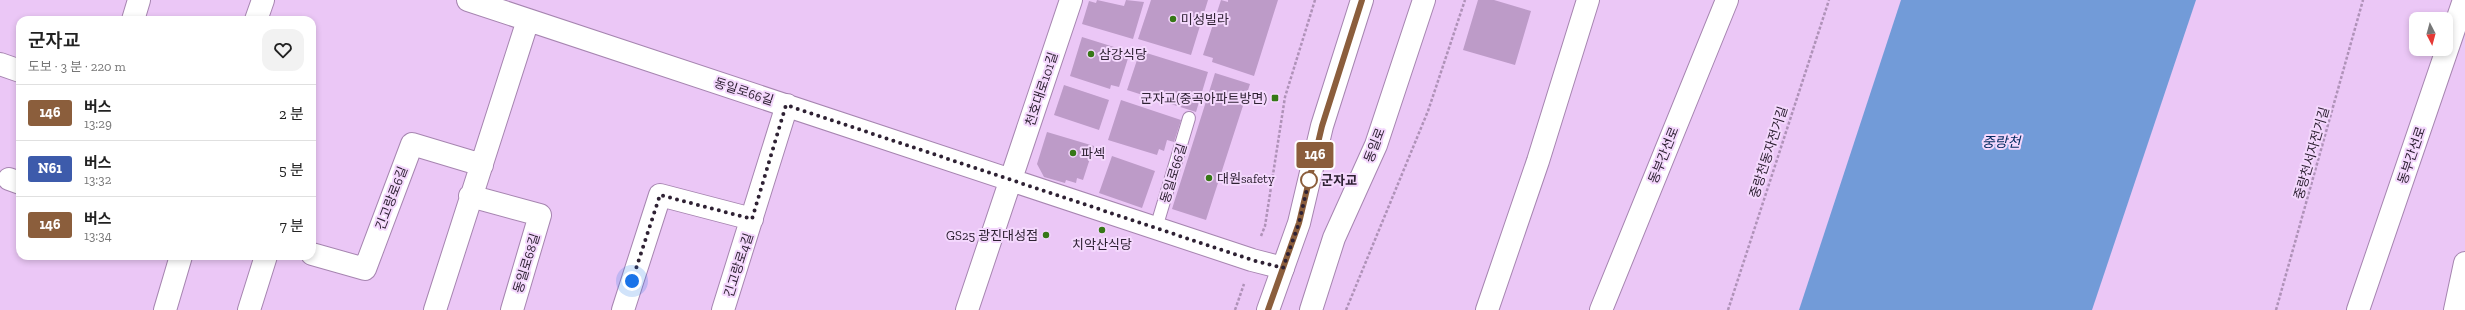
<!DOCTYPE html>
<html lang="ko">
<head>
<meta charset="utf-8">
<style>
  :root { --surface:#fff; --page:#f2f2f2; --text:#222; --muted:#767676; --line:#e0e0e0 }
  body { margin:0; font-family:"Zilla Slab","Noto Sans KR",serif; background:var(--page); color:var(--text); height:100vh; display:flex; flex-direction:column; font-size:15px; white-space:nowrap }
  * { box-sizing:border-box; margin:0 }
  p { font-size:13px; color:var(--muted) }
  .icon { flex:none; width:22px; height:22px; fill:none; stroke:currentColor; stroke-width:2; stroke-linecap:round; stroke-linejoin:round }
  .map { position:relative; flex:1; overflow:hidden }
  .details { position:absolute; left:16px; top:16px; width:300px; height:244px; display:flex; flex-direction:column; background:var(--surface); border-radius:12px; box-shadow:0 2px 6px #0003 }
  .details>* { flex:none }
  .badge { padding:0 8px; border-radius:3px; font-size:14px; line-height:26px }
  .needle { width:26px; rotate:174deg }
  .tools { position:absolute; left:2409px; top:12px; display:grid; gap:8px }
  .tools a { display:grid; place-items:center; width:44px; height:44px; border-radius:8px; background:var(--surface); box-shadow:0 2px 6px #0003; font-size:20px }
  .you { position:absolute; width:20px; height:20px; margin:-10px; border:3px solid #fff; border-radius:50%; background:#1a73e8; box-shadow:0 0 0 6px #1a73e833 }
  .map>.badge { position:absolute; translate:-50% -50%; box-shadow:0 0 0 2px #fff }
  .round { display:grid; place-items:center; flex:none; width:42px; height:42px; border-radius:12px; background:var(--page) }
  .summary { display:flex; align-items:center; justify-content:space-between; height:68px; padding:0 12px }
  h1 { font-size:19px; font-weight:600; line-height:30px }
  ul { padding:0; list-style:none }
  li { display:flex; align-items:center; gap:12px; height:56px; padding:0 12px; border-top:1px solid var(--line) }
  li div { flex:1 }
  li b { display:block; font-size:15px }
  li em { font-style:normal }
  li .badge { min-width:44px; font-weight:700; text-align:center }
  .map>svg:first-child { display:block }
  .water { fill:#729bd8 }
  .building { fill:#bd9bc8 }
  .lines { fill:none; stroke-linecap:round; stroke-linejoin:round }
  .service-casing { stroke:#a685b0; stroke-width:14 }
  .minor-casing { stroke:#a685b0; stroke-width:24 }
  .primary-casing { stroke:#a685b0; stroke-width:24 }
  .trunk-casing { stroke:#a685b0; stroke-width:24 }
  .path { stroke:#af92b8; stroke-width:2.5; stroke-dasharray:3 2; stroke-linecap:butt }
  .service { stroke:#fff; stroke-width:12 }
  .minor { stroke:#fff; stroke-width:22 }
  .primary { stroke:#fff; stroke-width:22 }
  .trunk { stroke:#fff; stroke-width:22 }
  .line-casing { stroke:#fff; stroke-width:9 }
  .line { stroke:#8b5e3c; stroke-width:6 }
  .walk { stroke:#2e2133; stroke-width:4; stroke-dasharray:0 7.2 }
  .poi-dot { fill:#367817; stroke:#f4d8fd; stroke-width:1.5 }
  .stop-dot { fill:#fff; stroke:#8b5e3c; stroke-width:2 }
  .labels { text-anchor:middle; stroke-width:4; stroke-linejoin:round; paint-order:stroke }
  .poi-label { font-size:13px; fill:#2e2133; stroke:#f4d8fd; text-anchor:start }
  .street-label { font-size:13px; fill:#2e2133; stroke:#f4d8fd }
  .stop-label { font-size:13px; font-weight:bold; fill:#2e2133; stroke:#f4d8fd; text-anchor:start }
  .water-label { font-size:14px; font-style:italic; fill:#032b60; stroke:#f4d8fd }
</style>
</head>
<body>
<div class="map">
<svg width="2465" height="310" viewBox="0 0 2465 310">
  <rect width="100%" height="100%" fill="#ebc7f6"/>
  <path class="water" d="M1901 0H2196L2092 310H1799Z"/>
  <path class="building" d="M1097 0 1124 6 1126 0 1144 2 1133 39 1082 24 1089 1 1096 3Z
    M1151 0H1208L1191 55 1138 39Z
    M1221 0 1228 2V0H1278L1254 76 1212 62 1213 58 1203 55Z
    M1478 0H1494L1531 11 1515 65 1463 50Z
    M1082 37 1130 52 1119 87 1111 85 1110 89 1070 76Z
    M1140 51 1208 72 1196 112 1127 90Z
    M1215 73 1250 84 1206 220 1172 209Z
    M1064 85 1109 100 1099 130 1054 115Z
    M1121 100 1181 120 1174 142 1167 140 1164 151 1159 149 1157 155 1108 140Z
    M1047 132 1094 146 1083 180 1077 178 1076 183 1066 180 1065 183 1044 177 1037 164Z
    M1112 156 1155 171 1142 208 1099 193Z"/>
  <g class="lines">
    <defs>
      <path id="service" d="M1156 228 1189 118"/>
      <path id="minor" d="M468 0 1252 260 1283 268
        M133 20 139 0
        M256 20 263 0
        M0 64 20 71
        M9 179 20 183
        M470 196 540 215 512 310
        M312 254 365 269 412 144 482 165
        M165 310 181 256
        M249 310 266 256
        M435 310 528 20
        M623 310 660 195 752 219
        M723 310 787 105
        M967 310 1071 0"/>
      <path id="primary" d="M1268 310 1299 223 1322 126 1362 0
        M1311 310 1334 238 1376 145 1424 0"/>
      <path id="trunk" d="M1487 310 1538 161 1588 0
        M1601 310 1727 0
        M2358 310 2464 0
        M2455 310 2465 263"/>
    </defs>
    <use href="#service" class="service-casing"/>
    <use href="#minor" class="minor-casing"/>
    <use href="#primary" class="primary-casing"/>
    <use href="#trunk" class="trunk-casing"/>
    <path class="path" d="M1261 236 1265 226 1285 97 1315 0
      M1235 310 1244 284
      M1346 310 1428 111 1465 0
      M1728 310 1829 0
      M2276 310 2363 0"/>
    <use href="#service" class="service"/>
    <use href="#minor" class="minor"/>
    <use href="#primary" class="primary"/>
    <use href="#trunk" class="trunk"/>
  </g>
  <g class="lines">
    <defs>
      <path id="line" d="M1268 310 1299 223 1322 126 1362 0"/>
    </defs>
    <use href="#line" class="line-casing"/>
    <use href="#line" class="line"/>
    <path class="walk" d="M632 281 660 195 752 219 786 105 1252 260 1283 268 1299 223 1309 180"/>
  </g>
  <g class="poi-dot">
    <circle cx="1173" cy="19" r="4"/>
    <circle cx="1091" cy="54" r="4"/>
    <rect x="1271" y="94" width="8" height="8" rx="2"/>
    <circle cx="1073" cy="153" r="4"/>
    <circle cx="1209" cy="178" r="4"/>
    <circle cx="1102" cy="230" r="4"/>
    <circle cx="1046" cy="235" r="4"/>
  </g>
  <circle class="stop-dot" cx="1309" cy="180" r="8"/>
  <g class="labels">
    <g class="poi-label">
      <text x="1181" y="24">미성빌라</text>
      <text x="1099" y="59">삼강식당</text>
      <text x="1267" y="103" text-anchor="end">군자교(중곡아파트방면)</text>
      <text x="1081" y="158">파섹</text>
      <text x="1217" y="183">대원safety</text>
      <text x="1038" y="240" text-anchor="end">GS25 광진대성점</text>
      <text x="1102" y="249" text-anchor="middle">치악산식당</text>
    </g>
    <g class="street-label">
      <text transform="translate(1041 89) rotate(-72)" y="5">천호대로101길</text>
      <text transform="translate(744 91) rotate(18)" y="5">동일로66길</text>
      <text transform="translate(1374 145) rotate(-69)" y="5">동일로</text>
      <text transform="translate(1768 152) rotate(-72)" y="5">중랑천동자전거길</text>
      <text transform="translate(2311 153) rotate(-74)" y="5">중랑천서자전거길</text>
      <text transform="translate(1663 155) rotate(-68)" y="5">동부간선로</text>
      <text transform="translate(2411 155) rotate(-71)" y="5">동부간선로</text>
      <text transform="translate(1173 173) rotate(-73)" y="5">동일로66길</text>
      <text transform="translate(391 198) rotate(-69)" y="5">긴고랑로6길</text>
      <text transform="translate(526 263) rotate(-73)" y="5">동일로68길</text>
      <text transform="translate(738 265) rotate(-72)" y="5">긴고랑로4길</text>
    </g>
    <g class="stop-label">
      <text x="1321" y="185">군자교</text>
    </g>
    <g class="water-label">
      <text x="2001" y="147">중랑천</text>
    </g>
  </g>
</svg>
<div class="tools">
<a><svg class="needle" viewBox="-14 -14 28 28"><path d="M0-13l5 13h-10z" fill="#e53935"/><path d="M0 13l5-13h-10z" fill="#767676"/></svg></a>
</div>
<div class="you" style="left:632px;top:281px"></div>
<b class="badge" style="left:1315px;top:155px;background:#8b5e3c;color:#fff">146</b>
<section class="details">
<div class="summary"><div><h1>군자교</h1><p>도보 · 3 분 · 220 m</p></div><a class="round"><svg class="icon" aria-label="heart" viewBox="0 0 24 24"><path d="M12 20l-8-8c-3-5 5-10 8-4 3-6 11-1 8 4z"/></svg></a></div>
<ul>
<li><span class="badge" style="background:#8b5e3c;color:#fff">146</span><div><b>버스</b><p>13:29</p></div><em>2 분</em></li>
<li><span class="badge" style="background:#3d5bab;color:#fff">N61</span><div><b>버스</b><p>13:32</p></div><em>5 분</em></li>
<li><span class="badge" style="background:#8b5e3c;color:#fff">146</span><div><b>버스</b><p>13:34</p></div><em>7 분</em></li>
</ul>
</section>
</div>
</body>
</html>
